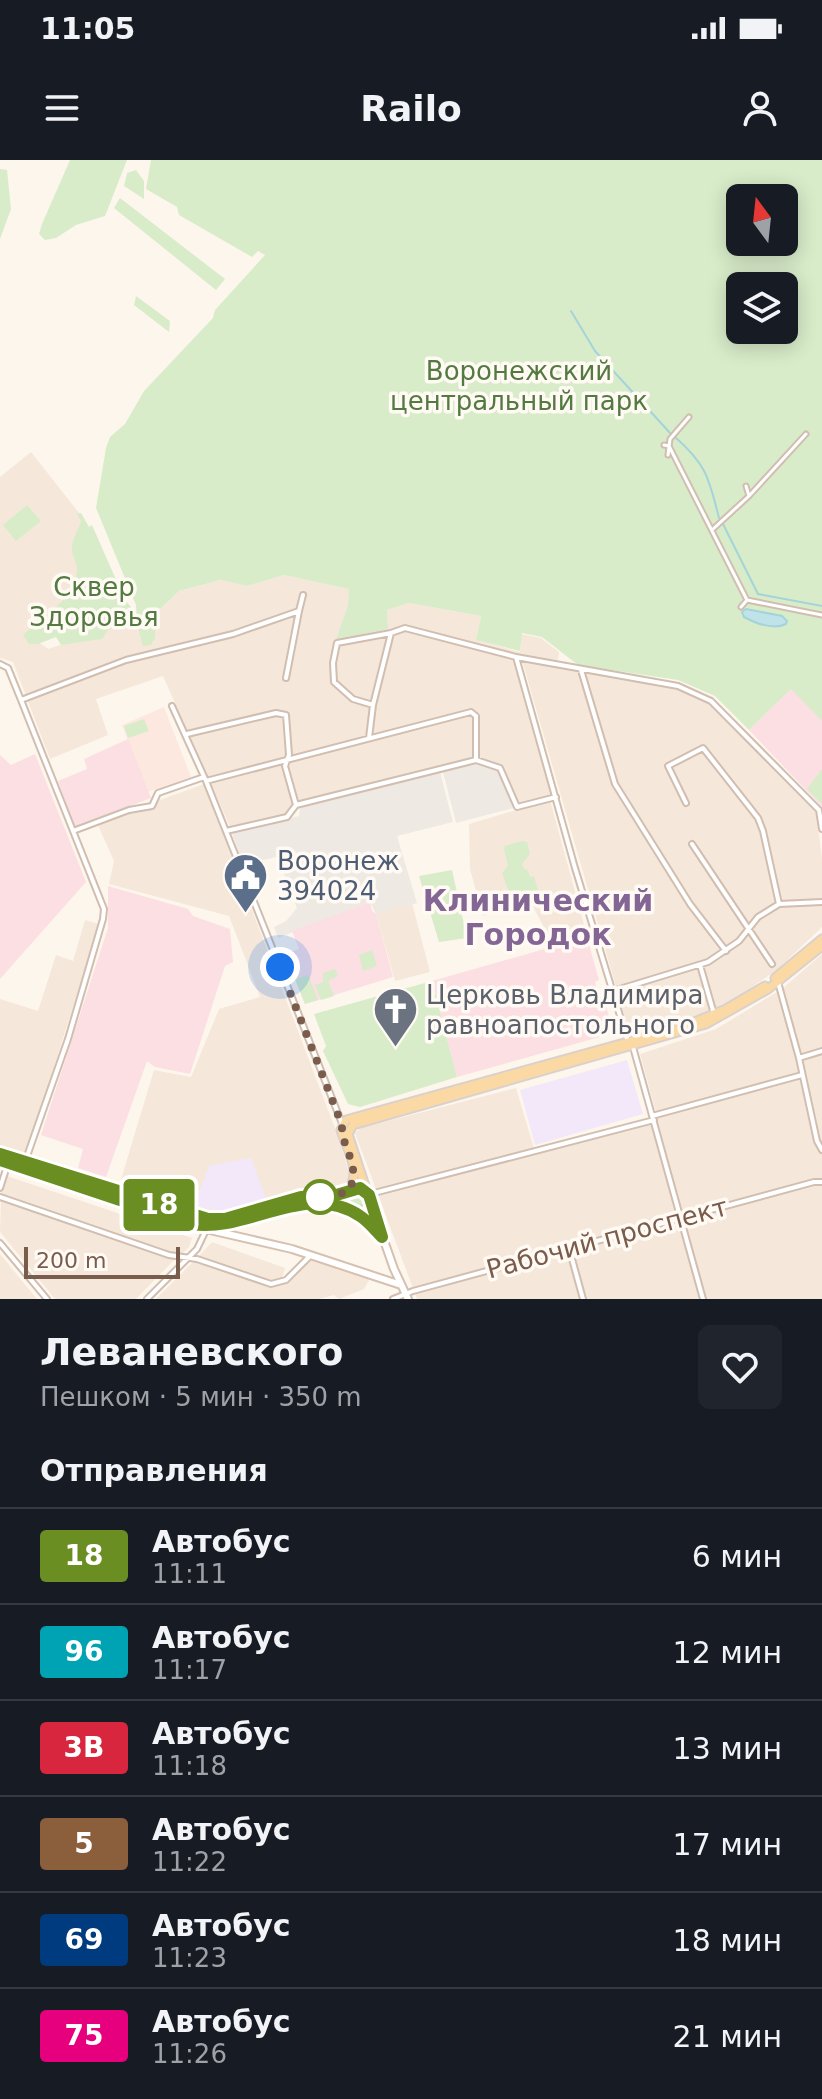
<!DOCTYPE html>
<html lang="ru">
<head>
<meta charset="utf-8">
<style>
  :root { --surface:#171b24; --page:#20242c; --text:#f1f3f6; --muted:#9ea1a6; --line:#363941 }
  body { margin:0; font-family:"DejaVu Sans",sans-serif; background:var(--page); color:var(--text); height:100vh; display:flex; flex-direction:column; font-size:30px; white-space:nowrap }
  * { box-sizing:border-box; margin:0 }
  p { font-size:26px; color:var(--muted) }
  .icon { flex:none; width:44px; height:44px; fill:none; stroke:currentColor; stroke-width:2; stroke-linecap:round; stroke-linejoin:round }
  .map { position:relative; height:1139px; overflow:hidden }
  .side { display:flex; flex-direction:column; background:var(--surface); flex:1 }
  .side>* { flex:none }
  .badge { padding:0 16px; border-radius:6px; font-size:28px; line-height:52px }
  .needle { width:52px; rotate:345deg }
  .buttons { position:absolute; left:726px; top:24px; display:grid; gap:16px }
  .buttons a { display:grid; place-items:center; width:72px; height:72px; border-radius:12px; background:var(--surface); box-shadow:0 4px 20px #0003; font-size:40px }
  .scale { position:absolute; left:24px; bottom:20px; width:156px; box-sizing:border-box; padding-left:8px; border:4px solid #7a5c4d; border-top:0; font-size:22px; line-height:28px; white-space:nowrap; color:#7a5c4d; -webkit-text-stroke:6px #fffaf3; paint-order:stroke }
  .you { position:absolute; width:40px; height:40px; margin:-20px; border:6px solid #fff; border-radius:50%; background:#1a73e8; box-shadow:0 0 0 12px #1a73e833 }
  .map>.badge { position:absolute; translate:-50% -50%; box-shadow:0 0 0 4px #fff }
  h2 { padding:0 40px; font-size:30px; line-height:72px }
  .round { display:grid; place-items:center; flex:none; width:84px; height:84px; border-radius:12px; background:var(--page) }
  .overview { display:flex; align-items:center; justify-content:space-between; height:136px; padding:0 40px }
  h1 { font-size:38px; font-weight:700; line-height:60px }
  ul { padding:0; list-style:none }
  li { display:flex; align-items:center; gap:24px; height:96px; padding:0 40px; border-top:2px solid var(--line) }
  li div { flex:1 }
  li b { display:block; font-size:30px }
  li em { font-style:normal }
  li .badge { min-width:88px; font-weight:700; text-align:center }
  .status { display:flex; justify-content:space-between; align-items:center; height:56px; padding:0 40px; background:var(--surface); direction:ltr }
  .status svg { height:22px; fill:currentColor }
  header { display:flex; justify-content:space-between; align-items:center; height:104px; padding:0 40px; background:var(--surface); font-size:36px; font-weight:700 }
  .map>svg:first-child { display:block }
  .residential { fill:#f5e8da }
  .commercial { fill:#fde8e0 }
  .industrial { fill:#efe9e4 }
  .education { fill:#f3e8fa }
  .medical { fill:#fbdfe3 }
  .green { fill:#d8ecc9; fill-rule:evenodd }
  .water { fill:#bfe3e8; stroke:#a5d3da; stroke-width:2 }
  .lines { fill:none; stroke-linecap:round; stroke-linejoin:round }
  .stream { stroke:#a5d3da; stroke-width:2 }
  .pedestrian-casing { stroke:#d1beb0; stroke-width:7 }
  .minor-casing { stroke:#d1beb0; stroke-width:8 }
  .secondary-casing { stroke:#d6c0b0; stroke-width:10 }
  .primary-casing { stroke:#dad1cd; stroke-width:11 }
  .pedestrian { stroke:#fff; stroke-width:3 }
  .minor { stroke:#fff; stroke-width:4 }
  .secondary { stroke:#fff; stroke-width:6 }
  .primary { stroke:#fbd9a5; stroke-width:7 }
  .line-casing { stroke:#fff; stroke-width:18 }
  .line { stroke:#6b8e23; stroke-width:12 }
  .walk { stroke:#7a5c4d; stroke-width:8; stroke-dasharray:0 14.4 }
  .stop-dot { fill:#fff; stroke:#6b8e23; stroke-width:4 }
  .labels { text-anchor:middle; stroke-width:7; stroke-linejoin:round; paint-order:stroke }
  .park-label { font-size:26px; fill:#537a41; stroke:#fffaf3 }
  .service-label { font-size:26px; fill:#4e5e75; stroke:#fffaf3; text-anchor:start }
  .worship-label { font-size:26px; fill:#5b616d; stroke:#fffaf3; text-anchor:start }
  .street-label { font-size:26px; fill:#7a5c4d; stroke:#fffaf3 }
  .quarter-label { font-size:30px; font-weight:bold; fill:#846695; stroke:#fffaf3 }
</style>
</head>
<body>
<div class="status"><b>11:05</b><svg viewBox="0 0 49 12"><path d="M0 12V9h3v3zM5 12V6h3v6zM10 12V3h3v9zM15 12V0h3v12zM26 1h20v11H26zM47 4h2v5h-2z"/></svg></div>
<header><svg class="icon" aria-label="menu" viewBox="0 0 24 24"><path d="M4 6h16M4 12h16M4 18h16"/></svg>Railo<svg class="icon" aria-label="person" viewBox="0 0 24 24"><circle cx="12" cy="8" r="4"/><path d="M4 21q1-7 8-7t8 7"/></svg></header>
<div class="map">
<svg width="822" height="1139" viewBox="0 0 822 1139">
  <rect width="100%" height="100%" fill="#fdf6ec"/>
  <path class="residential" d="M31 292 83 358 79 415 62 445 27 473 48 489 156 453 179 431 222 420 247 426 284 415 350 429 348 445 337 480 387 450 409 443 481 456 476 480 520 492 521 474 541 478 559 492 557 508 678 528 709 542 816 650 822 698V767L778 809 733 840 714 851 631 879 520 493 516 501 553 635 519 643 503 606 478 598 298 641 296 652 231 669 163 516 96 539 108 575 50 599 13 502 0 498V317Z
    M204 624 338 976 349 1012 348 1022 343 1029 335 1034 321 1035 311 1031 225 1057H207L119 1026 154 910 191 917 219 849 260 837 229 756 109 724 114 701 97 663Z
    M550 640 585 768 549 777 529 739 483 756 470 709 469 664Z
    M412 743 430 812 395 821 376 754Z
    M85 760 99 764 25 999 0 990V839L38 851 56 795 73 801Z
    M822 794V1139H417L355 973 361 968 516 928 534 988 657 956 640 894 716 869 782 829Z
    M7 1016 192 1078 189 1087 181 1095 3 1036 1 1033Z
    M1 1042 172 1097 175 1099 136 1139H55L0 1072Z
    M212 1082 285 1108 282 1119 274 1122 198 1097Z
    M0 1094 37 1139H0Z
    M310 1100 371 1117 364 1129 339 1139 334 1135 319 1139H156L194 1101 270 1125 288 1121Z"/>
  <path class="commercial" d="M164 547 191 617 148 632 122 565Z"/>
  <path class="industrial" d="M479 604 501 611 514 648 456 663 443 612Z
    M440 612 453 662 397 676 417 743 376 754 370 742 278 778 274 767 286 761 297 748 277 697 243 704 232 673 299 656 300 648Z"/>
  <path class="education" d="M627 900 643 954 535 985 520 930Z
    M251 998 266 1039 228 1052 194 1046 209 1006Z"/>
  <path class="medical" d="M792 528 822 556V647L749 570Z
    M128 579 151 638 75 667 58 621 87 609 84 599Z
    M35 594 86 722 0 819V595L11 605Z
    M108 726 188 749 193 756 230 769 233 802 225 806 190 914 155 907 147 901 106 1017 78 1008 83 989 41 975 108 768Z
    M370 742 372 751 376 754 393 817 305 844 285 794 299 789 292 771Z
    M585 770 599 820 595 822 599 837 603 836 614 873 457 917 432 821 548 788 546 780Z"/>
  <path class="green" d="M70 0H127L105 56 76 65 56 78 45 80 39 74 42 64Z
    M151 0H822V561L791 529 749 570 715 536 678 520 578 505 542 477 522 473 520 491 476 480 481 456 409 443 387 450 388 469 336 480 348 445 349 429 284 415 247 426 221 420 179 431 156 453 155 478 151 485 143 486 137 464 136 445 96 348 106 288 110 277 125 264 144 231 213 158 215 150 265 95 258 91 252 97 179 55 177 47 146 29ZM740 38H784V82H740ZM740 126H784V170H740Z
    M0 9 7 10 11 49 0 79Z
    M136 10 144 21V39L124 26 127 13Z
    M120 38 225 119 216 130 114 48Z
    M136 136 170 161 169 172 134 145Z
    M27 345 41 361 16 381 3 365Z
    M81 353 89 367 92 365 125 440 131 447 132 458 108 470 102 479 61 485 56 477 38 484H29L23 475C40 460 78 436 77 409 77 403 73 397 72 391 71 380 78 371 81 361L77 354Z
    M144 559 149 571 128 578 124 566Z
    M822 609V644L807 629Z
    M522 681 527 682 530 694 522 704 524 709 528 710 530 717 534 716 538 730 536 733 508 730 502 713 508 706 504 689 505 686Z
    M452 710 467 778 439 782 419 716Z
    M372 790 377 806 363 811 359 795Z
    M335 809 338 816 328 821 334 836 321 840 315 825 323 822V813Z
    M308 815 318 840 305 844 295 819Z
    M432 821 457 917 360 947 348 944 323 891 326 886 314 854Z
    M348 1041a9 9 0 1 1 18 0a9 9 0 1 1-18 0Z"/>
  <path class="water" d="M746 449 782 456 787 461 786 464C773 470 757 464 744 457L742 452Z"/>
  <g class="lines">
    <path class="stream" d="M571 151 595 191 671 274
      M675 277C707 305 709 319 719 358
      M723 364 758 434 822 446"/>
    <defs>
      <path id="pedestrian" d="M664 285 669 286 747 440 822 455
        M668 295 670 279 689 257
        M746 326 749 336
        M712 370 749 336 806 274
        M741 447 747 440"/>
      <path id="minor" d="M299 451 303 435
        M516 497 575 708 628 882 633 887 703 1139
        M0 504 8 508 21 540 104 749 103 759 68 879 25 1002
        M581 510 615 624 690 744 726 791
        M21 540 126 500 233 474 299 451 286 518
        M373 545 353 539 334 522 333 503 337 483 391 473
        M172 546 206 621 343 966
        M187 574 276 553 286 555 289 595 285 606 296 645
        M369 578 373 545 391 473 405 468 516 497 678 526 711 541 819 650 822 669
        M206 621 471 552 476 556V600
        M686 643 668 606 703 588 758 658 763 671 779 744
        M73 671 129 650 152 646 158 633 204 617
        M226 671 287 657 296 645 476 600 500 608 517 647 556 637
        M692 684 772 804
        M779 744 822 742
        M700 805 714 854
        M778 822 799 898 817 981 822 990
        M613 831 708 802 739 781 758 757 779 744
        M799 898 822 891
        M652 956 802 915
        M0 1028 8 1003
        M374 1033 654 960
        M0 1037 169 1095 197 1099 271 1124 286 1120 311 1095
        M0 1083 47 1139
        M569 1088 583 1139
        M147 1139 197 1089 207 1068
        M393 1139 413 1131 814 1022H822"/>
      <path id="secondary" d="M370 1041 394 1109 408 1139
        M358 1054 380 1075
        M201 1068 292 1089 401 1125"/>
      <path id="primary" d="M775 818 822 779
        M0 994 207 1059C240 1061 269 1042 301 1037 317 1035 331 1038 346 1033 364 1013 347 991 341 970L346 960 682 867 726 849 765 826
        M0 1000 203 1066C237 1065 267 1046 301 1044 322 1042 347 1055 363 1052L370 1041 348 974 353 965 706 864 768 829 822 786"/>
    </defs>
    <use href="#pedestrian" class="pedestrian-casing"/>
    <use href="#minor" class="minor-casing"/>
    <use href="#secondary" class="secondary-casing"/>
    <use href="#primary" class="primary-casing"/>
    <use href="#pedestrian" class="pedestrian"/>
    <use href="#minor" class="minor"/>
    <use href="#secondary" class="secondary"/>
    <use href="#primary" class="primary"/>
  </g>
  <g class="lines">
    <defs>
      <path id="line" d="M0 994 208 1059H225L301 1037 333 1036 360 1028 369 1035 382 1077C375 1070 368 1061 360 1056 306 1020 247 1073 192 1064L0 1000"/>
    </defs>
    <use href="#line" class="line-casing"/>
    <use href="#line" class="line"/>
    <path class="walk" d="M280 807 342 965C341 989 362 1005 349 1030L338 1035 320 1037"/>
  </g>
  <defs>
    <symbol id="civic-pin" viewBox="-11 -11 22 30"><path d="M0 17L-7.5 6A9.5 9.5 0 1 1 7.5 6Z" fill="#5c6f8a" stroke="#fffaf3"/><path d="M-.6-6.5H3V-4.5H.6V-3L4-1V1h2V6H-6V1h2V-1L-.6-3ZM-1.2 2.5V6h2.4V2.5Z" fill="#fff"/></symbol>
    <symbol id="church-pin" viewBox="-11 -11 22 30"><path d="M0 17L-7.5 6A9.5 9.5 0 1 1 7.5 6Z" fill="#6b7280" stroke="#fffaf3"/><path d="M-1.2-6h2.4v3.5h3.3v2.4h-3.3V6h-2.4V-.1h-3.3v-2.4h3.3Z" fill="#fff"/></symbol>
  </defs>
  <g fill-rule="evenodd">
    <use href="#civic-pin" x="220" y="690" width="51" height="69"/>
    <use href="#church-pin" x="370" y="824" width="51" height="69"/>
  </g>
  <circle class="stop-dot" cx="320" cy="1037" r="16"/>
  <g class="labels">
    <g class="park-label">
      <text x="519" y="220">Воронежский<tspan x="519" dy="30">центральный парк</tspan></text>
      <text x="94" y="436">Сквер<tspan x="94" dy="30">Здоровья</tspan></text>
    </g>
    <g class="service-label">
      <text x="277" y="710">Воронеж<tspan x="277" dy="30">394024</tspan></text>
    </g>
    <g class="worship-label">
      <text x="426" y="844">Церковь Владимира<tspan x="426" dy="30">равноапостольного</tspan></text>
    </g>
    <g class="street-label">
      <text transform="translate(607 1078) rotate(-15)" y="9">Рабочий проспект</text>
    </g>
    <g class="quarter-label">
      <text x="538" y="751">Клинический<tspan x="538" dy="34">Городок</tspan></text>
    </g>
  </g>
</svg>
<div class="buttons">
<a><svg class="needle" viewBox="-14 -14 28 28"><path d="M0-13l5 13h-10z" fill="#e53935"/><path d="M0 13l5-13h-10z" fill="#9ea1a6"/></svg></a>
<a><svg class="icon" aria-label="layers" viewBox="0 0 24 24"><path d="M12 4l9 5-9 5-9-5zM3 14l9 5 9-5"/></svg></a>
</div>
<div class="scale">200 m</div>
<div class="you" style="left:280px;top:807px"></div>
<b class="badge" style="left:159px;top:1045px;background:#6b8e23;color:#fff">18</b>
</div>
<section class="side">
<div class="overview"><div><h1>Леваневского</h1><p>Пешком · 5 мин · 350 m</p></div><a class="round"><svg class="icon" aria-label="heart" viewBox="0 0 24 24"><path d="M12 20l-8-8c-3-5 5-10 8-4 3-6 11-1 8 4z"/></svg></a></div>
<h2>Отправления</h2>
<ul>
<li><span class="badge" style="background:#6b8e23;color:#fff">18</span><div><b>Автобус</b><p>11:11</p></div><em>6 мин</em></li>
<li><span class="badge" style="background:#00a3b4;color:#fff">96</span><div><b>Автобус</b><p>11:17</p></div><em>12 мин</em></li>
<li><span class="badge" style="background:#d7263d;color:#fff">3В</span><div><b>Автобус</b><p>11:18</p></div><em>13 мин</em></li>
<li><span class="badge" style="background:#8b5e3c;color:#fff">5</span><div><b>Автобус</b><p>11:22</p></div><em>17 мин</em></li>
<li><span class="badge" style="background:#003b80;color:#fff">69</span><div><b>Автобус</b><p>11:23</p></div><em>18 мин</em></li>
<li><span class="badge" style="background:#e6007e;color:#fff">75</span><div><b>Автобус</b><p>11:26</p></div><em>21 мин</em></li>
</ul>
</section>
</body>
</html>
